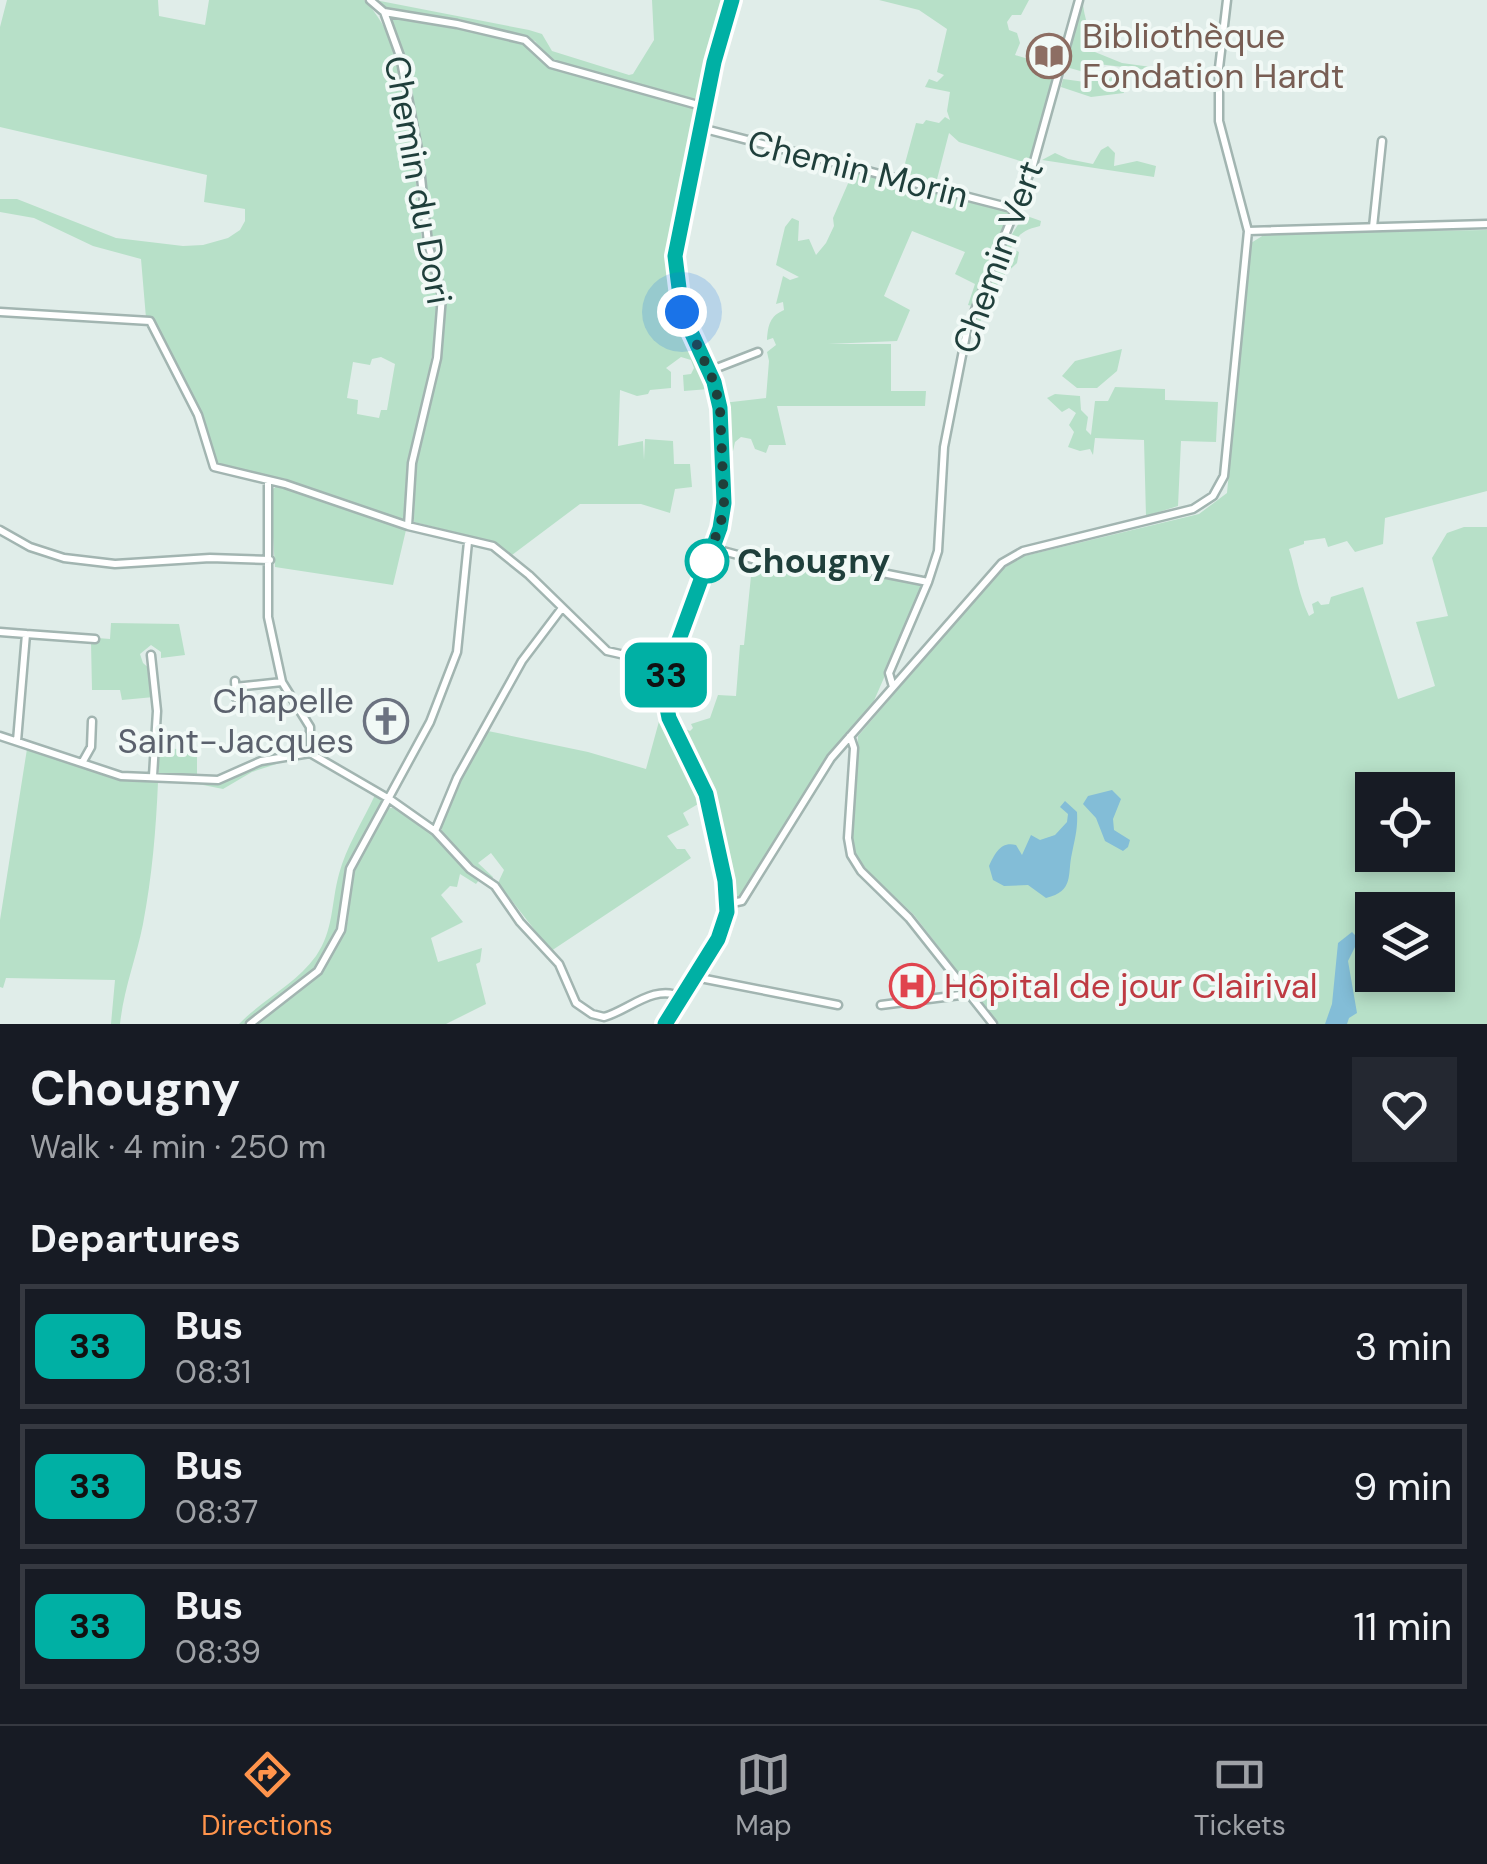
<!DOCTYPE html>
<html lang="en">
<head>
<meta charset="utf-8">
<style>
  :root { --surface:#171b24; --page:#242831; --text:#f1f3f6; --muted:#9ea1a6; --line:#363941; --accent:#ff944c }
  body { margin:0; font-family:"DM Sans",sans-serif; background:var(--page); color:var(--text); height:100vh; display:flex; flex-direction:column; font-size:38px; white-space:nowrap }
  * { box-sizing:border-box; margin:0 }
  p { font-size:32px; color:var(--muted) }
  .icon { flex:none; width:55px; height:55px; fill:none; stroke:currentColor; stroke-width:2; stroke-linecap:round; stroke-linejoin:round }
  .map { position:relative; height:1024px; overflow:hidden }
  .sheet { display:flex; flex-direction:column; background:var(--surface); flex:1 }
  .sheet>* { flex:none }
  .badge { padding:0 20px; border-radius:15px; font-size:35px; line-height:65px }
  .tools { position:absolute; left:1355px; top:772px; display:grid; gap:20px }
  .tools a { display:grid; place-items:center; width:100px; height:100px; border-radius:0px; background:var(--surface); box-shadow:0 5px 15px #0003; font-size:50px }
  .you { position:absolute; width:50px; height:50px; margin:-25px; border:8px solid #fff; border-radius:50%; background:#1a73e8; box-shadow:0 0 0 15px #1a73e833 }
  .map>.badge { position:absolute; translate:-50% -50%; box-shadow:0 0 0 5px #fff }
  h2 { padding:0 30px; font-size:38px; line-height:90px }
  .round { display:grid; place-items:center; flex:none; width:105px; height:105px; border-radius:0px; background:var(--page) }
  .summary { display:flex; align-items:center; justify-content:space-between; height:170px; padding:0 30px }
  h1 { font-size:48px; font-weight:700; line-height:75px }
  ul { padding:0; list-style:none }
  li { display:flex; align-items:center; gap:30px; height:125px; margin:0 20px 15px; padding:0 10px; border:5px solid var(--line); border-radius:0px }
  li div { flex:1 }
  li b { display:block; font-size:38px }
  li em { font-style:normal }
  li .badge { min-width:110px; font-weight:700; text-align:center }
  .tab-bar { display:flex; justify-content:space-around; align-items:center; height:140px; border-top:2px solid var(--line); background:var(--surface); font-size:28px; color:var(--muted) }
  .tab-bar a { display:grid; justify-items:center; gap:5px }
  .tab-bar .current { color:var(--accent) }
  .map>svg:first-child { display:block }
  .built { fill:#ceddd8 }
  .green { fill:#b7e0c8; fill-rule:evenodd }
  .water { fill:#83bdd7 }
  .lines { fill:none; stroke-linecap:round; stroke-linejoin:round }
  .street-casing { stroke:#a2b5b1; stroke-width:11 }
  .secondary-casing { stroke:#9db9b4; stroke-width:14 }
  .street { stroke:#fff; stroke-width:6 }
  .secondary { stroke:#fff; stroke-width:9 }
  .line-casing { stroke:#fff; stroke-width:22 }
  .line { stroke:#00b0a4; stroke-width:15 }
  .walk { stroke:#1f3f3b; stroke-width:10; stroke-dasharray:0 18 }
  .stop-dot { fill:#fff; stroke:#00b0a4; stroke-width:5 }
  .labels { text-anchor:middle; stroke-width:8; stroke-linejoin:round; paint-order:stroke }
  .education-label { font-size:35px; fill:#785e54; stroke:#f1f9f6; text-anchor:start }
  .street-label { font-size:35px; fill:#1f3f3b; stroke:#f1f9f6 }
  .stop-label { font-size:35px; font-weight:bold; fill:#1f3f3b; stroke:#f1f9f6; text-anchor:start }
  .worship-label { font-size:35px; fill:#5b616d; stroke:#f1f9f6; text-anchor:end }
  .health-label { font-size:35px; fill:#be3a42; stroke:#f1f9f6; text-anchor:start }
</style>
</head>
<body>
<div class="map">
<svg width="1487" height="1024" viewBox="0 0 1487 1024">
  <rect width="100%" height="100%" fill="#e0ede9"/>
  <path class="built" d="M932 974 934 994 892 998 891 977Z"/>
  <path class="green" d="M7 0H158L159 16 205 25 209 0H364C418 54 411 167 422 239 426 266 439 285 437 313 432 382 408 446 405 516L402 521 277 478 216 465 200 412 153 318H146L141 259 93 246 34 218 0 212V199H17L116 238 183 246 203 245 228 238 240 230 245 221V209L204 202 207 175 0 127V27ZM381 357 395 364 387 410H381L379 418 357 414 358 400 347 398 353 362 370 365 372 359Z
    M375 0 529 30 542 34 552 51 629 75 633 74 654 40 652 0H726L697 102 549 60 535 41 464 21 389 9Z
    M879 0H1029L1021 15H1012L1007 22 1009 30 1017 33 1020 43 1015 55 1058 68 1030 164 959 142 949 133 935 187 901 178 916 123 923 124 926 120 939 123 945 117 950 120 947 111 950 92 925 87 929 79 937 82 944 75 937 72 947 29 919 10Z
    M1083 0C1083 10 1085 15 1088 28 1091 36 1088 43 1090 50L1122 63 1173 70V73L1098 64 1089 60 1084 72 1066 67Z
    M396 17 499 35 523 43 550 66 699 110C691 151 661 252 669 288 676 321 697 355 709 389L684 391 683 375 691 374 694 368 691 360 681 357 666 368 671 372V388L650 390 648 394 637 396 620 390 618 446 643 441 644 460 645 439 673 441 674 464H690L692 487 675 489 670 513 641 504H580L512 555 494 542 414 522 415 465 441 361 446 295 433 248 418 133 391 21Z
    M1120 70 1124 71 1121 84 1124 93 1091 97 1061 87 1063 79 1085 82 1096 77 1108 80Z
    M1108 146 1115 153 1114 166 1137 161 1156 166 1154 177 1042 160 1055 153 1068 159 1093 164 1101 150Z
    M853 172 1010 211 972 306 968 305 975 284 955 274 965 252 912 231 884 296 910 310 897 341 828 344H891V391H926L925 406H777L786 445H769L766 453 755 449 751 439 741 437 735 442 733 451H727L723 403 766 398 769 361 767 352 776 345 773 338 767 340C768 325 770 316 784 310L783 302 776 304 783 276 790 280 799 277 776 265 785 227 792 218 799 221 798 241 809 239 816 255 826 243 834 226 833 218Z
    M1024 215 1041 221 1040 226C1024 230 1019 233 1011 248L1019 252 1017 263 1000 279 980 322 976 321 1009 239Z
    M1487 230V491L1385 518 1383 544 1355 552 1347 541 1328 547 1325 538 1304 541V544L1289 549C1297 575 1297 589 1309 616L1314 613 1312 604 1318 601 1321 605 1329 604 1331 597 1363 587 1398 699 1435 686 1416 622 1448 616 1432 558 1447 533 1464 527H1487V1024H998L914 915 867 870 854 852 852 835 858 736 999 572 1020 557 1199 514 1227 493 1251 243 1267 233ZM1372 790H1438V855H1372ZM1372 910H1438V975H1372Z
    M1122 349 1117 371 1097 388H1077L1062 376 1075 361Z
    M1115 387 1165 389V400L1218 402 1216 442 1181 441 1178 506 1146 516 1144 440 1095 438 1093 455 1090 449 1080 451 1068 447 1074 432 1069 425 1076 413 1069 408 1062 412 1047 398 1055 394 1080 396 1081 410 1088 417 1086 430 1091 435 1095 401H1108Z
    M277 486 406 530 393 585 275 567 270 491Z
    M756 564 854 570 924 586 873 703 828 754 741 895 737 897 733 895 712 796 681 727 690 731 693 728 691 724 710 718 718 695 736 696 740 645H744L751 576 757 574Z
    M111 623 179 624 185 655 161 658V652L151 645 140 654 143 663 151 670 154 697 122 700 120 690H92L91 642H97L98 638 110 639Z
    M661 714 672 737 668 741 671 747 676 745 703 801 683 813 689 825 667 836 677 849H685L691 858 551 951 498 883 504 870 491 853 478 863 493 877 492 880 457 851 442 831C440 798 473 760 488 731L588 752 646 769Z
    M159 748 197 750V775L159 773Z
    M27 749 117 780H179L217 784 253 767 304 755 252 772 223 789 188 782H158C156 830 152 877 143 924 136 959 124 988 120 1024H111L115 980 6 978 3 988 0 987V920Z
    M375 795 383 802 352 861 341 922 322 963 305 980 244 1024H239C263 999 296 984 316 956 334 930 331 903 339 874 346 847 363 821 375 795Z
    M387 808H393L431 833 479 880 476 884 460 874 457 887 450 886 441 895 463 922 431 938 438 962 482 948 480 962 476 964 486 1004 446 1024H253L297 994 322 971 348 921 351 871Z"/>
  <path class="water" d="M1112 790 1121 799 1113 819 1114 830 1130 840 1128 847 1123 851 1105 841 1096 818 1083 804 1088 796Z
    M1065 801 1077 812C1078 828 1075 838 1072 853 1067 874 1075 891 1046 898L1028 885 1004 886 993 880 989 866C995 853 1001 841 1016 845L1022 855 1031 835 1040 840 1055 835 1067 822 1068 814 1060 807Z
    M1352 932 1359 939 1348 961 1357 1013 1349 1018 1347 1024H1325L1332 1004 1338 943Z"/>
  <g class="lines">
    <defs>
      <path id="street" d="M370 0 384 12 457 24 525 40 551 64 705 107
        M384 12 400 56 418 149 428 243 442 296 437 358 412 463 408 526
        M701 128 1015 209
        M1373 227 1382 141
        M1248 231 1487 224
        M0 312 150 321 198 415 214 467 285 484 408 526 493 546 529 575 607 651 669 665
        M709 371 758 352
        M268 480V617L282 682 310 727V753
        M0 530 30 547 64 558 115 564 210 558 270 560
        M712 548 771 564 857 568 928 582
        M0 632 26 634 17 741
        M26 634 95 639
        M151 655 157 711 153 776
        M235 681 236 698
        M235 687 282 682
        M893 687 889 673 928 582 938 551 944 447 967 330 1033 165 1079 0
        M0 736 121 776 218 780 261 761 310 753 391 800 435 831 470 869 495 886 520 922 559 964 576 1003 592 1014 604 1017C627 1011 655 983 681 997
        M850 736 854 748 848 838 851 855 861 871 909 918 993 1024
        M82 763 91 747 92 721
        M435 831 457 778 522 661 562 608
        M727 904 742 901 831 758 1002 563 1023 551 1193 509 1213 496 1224 476 1248 231 1219 121V68L1227 0
        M695 977 838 1005
        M881 1005 968 994
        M250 1024 318 971 341 930 350 869 430 722 457 652 468 542"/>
      <path id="secondary" d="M665 1024C683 994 713 957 724 925 737 885 706 792 687 755 674 728 660 705 666 675L723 511 719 401 682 312 675 256 714 63 732 0"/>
    </defs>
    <use href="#street" class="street-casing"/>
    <use href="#secondary" class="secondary-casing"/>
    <use href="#street" class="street"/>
    <use href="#secondary" class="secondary"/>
  </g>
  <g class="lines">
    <defs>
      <path id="line" d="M665 1024 718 939 727 912 725 881 706 794 669 718 664 693 666 675 720 528 724 503 720 408 714 382 682 312 675 256 714 62 732 0"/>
    </defs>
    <use href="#line" class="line-casing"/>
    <use href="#line" class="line"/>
    <path class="walk" d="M682 312 714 382 720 408 724 503 721 522 707 561"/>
  </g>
  <defs>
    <symbol id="library-ring" viewBox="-11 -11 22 22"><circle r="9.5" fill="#f1f9f6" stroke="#8d6e63" stroke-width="1.5"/><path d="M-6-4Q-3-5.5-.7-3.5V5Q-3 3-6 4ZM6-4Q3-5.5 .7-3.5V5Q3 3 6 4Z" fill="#8d6e63"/></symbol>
    <symbol id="church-ring" viewBox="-11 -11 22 22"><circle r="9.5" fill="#f1f9f6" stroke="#6b7280" stroke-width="1.5"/><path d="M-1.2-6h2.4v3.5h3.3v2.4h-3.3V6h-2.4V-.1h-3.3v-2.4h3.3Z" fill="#6b7280"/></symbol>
    <symbol id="hospital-ring" viewBox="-11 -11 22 22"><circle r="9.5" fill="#f1f9f6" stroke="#e0444e" stroke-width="1.5"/><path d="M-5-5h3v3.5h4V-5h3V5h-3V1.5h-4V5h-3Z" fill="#e0444e"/></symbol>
  </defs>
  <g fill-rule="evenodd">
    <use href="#library-ring" x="1024" y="31" width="50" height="50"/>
    <use href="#church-ring" x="361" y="696" width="50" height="50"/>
    <use href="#hospital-ring" x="887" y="961" width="50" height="50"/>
  </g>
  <circle class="stop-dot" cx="707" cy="561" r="20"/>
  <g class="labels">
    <g class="education-label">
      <text x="1082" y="48">Bibliothèque<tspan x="1082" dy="40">Fondation Hardt</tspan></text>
    </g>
    <g class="street-label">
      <text transform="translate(858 169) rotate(14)" y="12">Chemin Morin</text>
      <text transform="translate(418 180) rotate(80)" y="12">Chemin du Dori</text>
      <text transform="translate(998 257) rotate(-70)" y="12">Chemin Vert</text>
    </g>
    <g class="stop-label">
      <text x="737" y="573">Chougny</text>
    </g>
    <g class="worship-label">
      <text x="354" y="713">Chapelle<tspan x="354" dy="40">Saint-Jacques</tspan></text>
    </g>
    <g class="health-label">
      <text x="944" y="998">Hôpital de jour Clairival</text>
    </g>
  </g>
</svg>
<div class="tools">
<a><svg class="icon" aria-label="locate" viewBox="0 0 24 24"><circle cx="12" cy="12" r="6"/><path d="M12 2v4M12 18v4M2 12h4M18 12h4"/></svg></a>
<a><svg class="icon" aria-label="layers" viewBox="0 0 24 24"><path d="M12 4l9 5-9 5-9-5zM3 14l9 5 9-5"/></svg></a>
</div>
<div class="you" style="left:682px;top:312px"></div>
<b class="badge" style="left:666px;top:675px;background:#00b0a4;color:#111">33</b>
</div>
<section class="sheet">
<div class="summary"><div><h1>Chougny</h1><p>Walk · 4 min · 250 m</p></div><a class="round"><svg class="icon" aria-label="heart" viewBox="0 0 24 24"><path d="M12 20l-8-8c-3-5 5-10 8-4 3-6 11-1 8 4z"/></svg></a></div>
<h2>Departures</h2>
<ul>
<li><span class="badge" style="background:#00b0a4;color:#111">33</span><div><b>Bus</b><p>08:31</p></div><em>3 min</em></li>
<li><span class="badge" style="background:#00b0a4;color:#111">33</span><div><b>Bus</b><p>08:37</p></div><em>9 min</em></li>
<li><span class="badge" style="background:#00b0a4;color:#111">33</span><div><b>Bus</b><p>08:39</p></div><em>11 min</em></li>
</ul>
</section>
<nav class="tab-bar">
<a class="current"><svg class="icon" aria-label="directions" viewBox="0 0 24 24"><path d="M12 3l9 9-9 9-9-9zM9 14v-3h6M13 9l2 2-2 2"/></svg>Directions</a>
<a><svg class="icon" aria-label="map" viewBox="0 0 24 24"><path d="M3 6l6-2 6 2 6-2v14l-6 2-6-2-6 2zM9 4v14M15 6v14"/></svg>Map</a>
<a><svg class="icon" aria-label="tickets" viewBox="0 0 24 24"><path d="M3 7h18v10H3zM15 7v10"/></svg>Tickets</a>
</nav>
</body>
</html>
